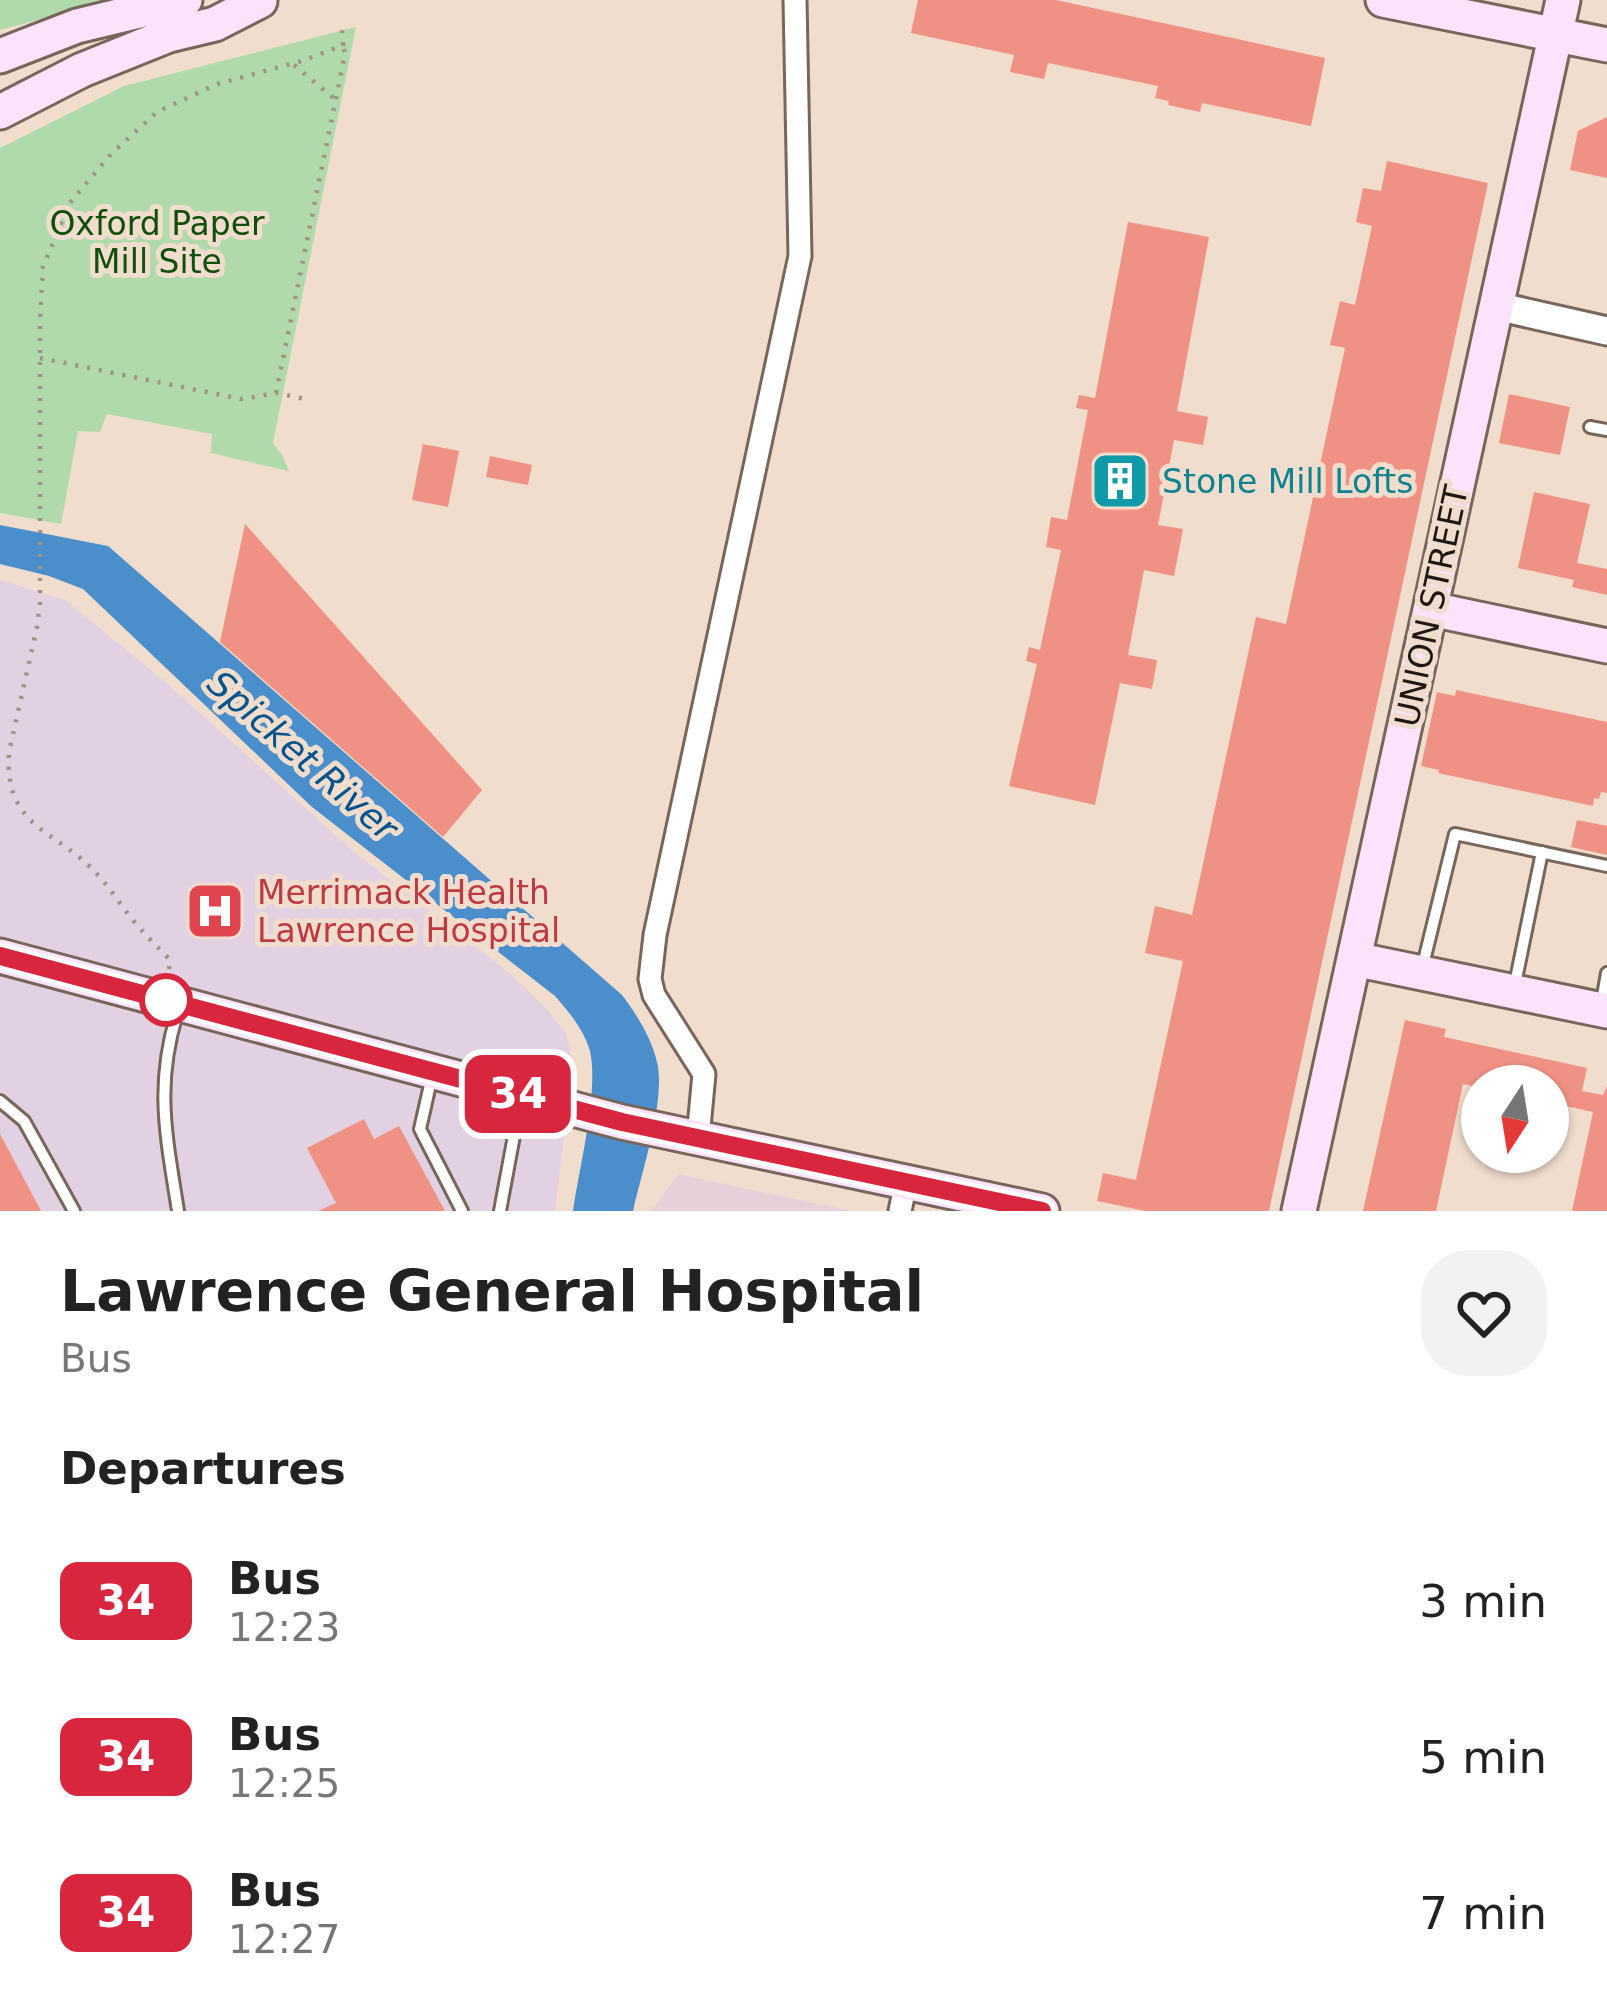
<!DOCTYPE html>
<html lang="en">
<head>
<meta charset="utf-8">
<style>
  :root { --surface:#fff; --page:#f2f2f2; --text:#222; --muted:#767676 }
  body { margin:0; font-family:"DejaVu Sans",sans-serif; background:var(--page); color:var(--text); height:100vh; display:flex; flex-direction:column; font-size:45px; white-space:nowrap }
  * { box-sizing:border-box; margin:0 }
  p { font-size:39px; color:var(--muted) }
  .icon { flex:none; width:66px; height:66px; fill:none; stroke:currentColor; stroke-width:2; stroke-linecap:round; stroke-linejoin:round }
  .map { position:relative; height:1211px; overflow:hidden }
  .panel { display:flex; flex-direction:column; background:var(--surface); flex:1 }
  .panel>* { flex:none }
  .badge { padding:0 24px; border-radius:18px; font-size:42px; line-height:78px }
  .needle { width:78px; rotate:192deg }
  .fabs { position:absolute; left:1461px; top:1065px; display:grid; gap:24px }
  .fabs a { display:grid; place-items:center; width:108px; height:108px; border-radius:50%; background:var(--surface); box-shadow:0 3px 9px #0004; font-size:60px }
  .map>.badge { position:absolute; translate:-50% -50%; box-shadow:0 0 0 6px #fff }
  h2 { padding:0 60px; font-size:45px; line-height:108px }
  .round { display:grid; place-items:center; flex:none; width:126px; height:126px; border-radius:48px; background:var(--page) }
  .summary { display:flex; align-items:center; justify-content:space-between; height:204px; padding:0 60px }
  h1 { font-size:57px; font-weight:800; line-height:90px }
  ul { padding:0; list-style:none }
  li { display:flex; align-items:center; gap:36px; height:156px; padding:0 60px }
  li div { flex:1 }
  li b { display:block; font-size:45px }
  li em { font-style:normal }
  li .badge { min-width:132px; font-weight:700; text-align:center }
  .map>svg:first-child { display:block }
  .education { fill:#e8d0da }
  .medical { fill:#e2d1e3 }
  .green { fill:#b0daab }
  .water { fill:#4a8ecb }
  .building { fill:#ef9284 }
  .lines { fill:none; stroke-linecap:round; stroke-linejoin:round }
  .service-casing { stroke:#776659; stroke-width:16 }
  .minor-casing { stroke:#776659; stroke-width:27 }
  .tertiary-casing { stroke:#776659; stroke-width:33 }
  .secondary-casing { stroke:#776659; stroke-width:39 }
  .path { stroke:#a19287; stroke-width:4.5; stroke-dasharray:3 9; stroke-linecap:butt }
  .service { stroke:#fff; stroke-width:10 }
  .minor { stroke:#fff; stroke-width:21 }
  .tertiary { stroke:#fff; stroke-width:27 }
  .secondary { stroke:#fae3fb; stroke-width:33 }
  .line-casing { stroke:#fff; stroke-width:27 }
  .line { stroke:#d7263d; stroke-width:18 }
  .stop-dot { fill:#fff; stroke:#d7263d; stroke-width:6 }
  .labels { text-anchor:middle; stroke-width:10; stroke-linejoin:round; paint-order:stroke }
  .park-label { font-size:33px; fill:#11500b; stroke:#f1ddce }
  .culture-label { font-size:33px; fill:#0d838f; stroke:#f1ddce; text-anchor:start }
  .street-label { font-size:33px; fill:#1f1813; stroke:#f1ddce }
  .health-label { font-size:33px; fill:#be3a42; stroke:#f1ddce; text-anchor:start }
  .water-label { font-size:36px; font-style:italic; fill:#00538c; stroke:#f1ddce }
</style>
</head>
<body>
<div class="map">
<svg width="1607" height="1211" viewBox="0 0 1607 1211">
  <rect width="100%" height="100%" fill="#f1ddce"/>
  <path class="education" d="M678 1174 851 1211H651Z"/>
  <path class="medical" d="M0 580 65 600 162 679 352 850 508 972 547 1009 566 1034 573 1064 555 1211H0Z"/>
  <path class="green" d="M0 0H113L0 30Z
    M356 27 273 443 282 455 289 471 211 453 212 434 107 414 100 432 78 431 61 524 0 513V148L124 86Z"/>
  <path class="water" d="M0 525 108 546 622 995C637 1015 651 1037 657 1062 666 1100 642 1171 633 1211H573C579 1168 599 1092 590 1051 584 1030 569 1012 555 996L312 807 83 589 49 576 0 564Z"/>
  <path class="building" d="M918 0H1056L1325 58 1311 126 1202 103 1200 112 1168 105 1169 101 1155 98 1158 86 1048 63 1044 79 1010 72 1014 55 911 33Z
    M1607 117V178L1570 170 1578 131Z
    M1387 161 1488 183 1269 1211H1145L1097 1201 1103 1173 1136 1180 1183 961 1145 953 1155 906 1192 915 1256 617 1286 624 1345 348 1330 345 1340 301 1355 305 1372 226 1356 222 1363 188 1381 191Z
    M1128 222 1209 237 1177 411 1208 417 1203 445 1174 440 1158 525 1183 529 1174 576 1144 570 1128 655 1157 660 1152 689 1120 683 1095 805 1009 786 1037 664 1026 661 1029 647 1040 650 1061 550 1046 547 1051 517 1067 520 1088 410 1076 408 1079 395 1095 398Z
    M1509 394 1570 407 1560 455 1499 443Z
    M423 444 459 451 448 507 412 500Z
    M490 456 532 465 528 485 486 477Z
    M1534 492 1590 504 1577 563 1607 569V595L1572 587 1574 580 1518 568Z
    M245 524 482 790 443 837 220 642Z
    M1456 690 1607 722V793L1601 792 1599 799 1594 798 1593 806 1438 773 1439 770 1421 766 1437 692 1455 696Z
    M1577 820 1607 826V855L1571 847Z
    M1405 1020 1446 1029 1444 1037 1587 1068 1582 1091 1603 1095 1607 1086V1211H1572L1593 1112 1548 1102V1086L1482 1088 1463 1084 1436 1211H1363Z
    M364 1119 374 1139 399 1126 445 1211H318L336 1203 307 1148Z
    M0 1134 41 1211H0Z"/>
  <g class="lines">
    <defs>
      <path id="service" d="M1590 427 1607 430
        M1423 965 1455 834 1607 866
        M1514 989 1542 852
        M1601 1007 1607 973
        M432 1076 420 1129 462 1211
        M0 1101 24 1121 74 1211
        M178 1211C166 1134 154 1084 179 1007
        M500 1211 521 1098"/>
      <path id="minor" d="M698 1138 704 1074 654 995 650 979 655 935 800 256 795 0
        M900 1211 906 1182"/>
      <path id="tertiary" d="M1496 306 1607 331"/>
      <path id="secondary" d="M1383 0 1607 45
        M0 56 77 26 185 0
        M0 112 82 70 169 35 215 24 260 1
        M1431 609 1607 646
        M0 956 622 1122 1042 1211
        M1354 959 1607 1011
        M1299 1211 1563 0"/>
    </defs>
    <use href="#service" class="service-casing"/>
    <use href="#minor" class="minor-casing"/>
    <use href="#tertiary" class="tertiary-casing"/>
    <use href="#secondary" class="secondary-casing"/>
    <path class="path" d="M294 65 336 100
      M40 358 241 399 276 393 310 400
      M276 393 345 54 343 45
      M169 969 170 960C157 946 143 933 132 919 120 904 110 888 97 874 55 828 4 829 9 752L37 627 40 602V321L43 267 69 204 111 154 157 112 217 84 302 61 343 45 342 29"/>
    <use href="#service" class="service"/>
    <use href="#minor" class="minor"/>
    <use href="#tertiary" class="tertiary"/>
    <use href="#secondary" class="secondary"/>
  </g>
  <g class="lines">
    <defs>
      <path id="line" d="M0 956 622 1122 1042 1211"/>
    </defs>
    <use href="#line" class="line-casing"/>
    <use href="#line" class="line"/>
  </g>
  <defs>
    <symbol id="building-square" viewBox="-11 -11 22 22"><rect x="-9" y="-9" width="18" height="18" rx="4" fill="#0f9aa8" stroke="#f1ddce"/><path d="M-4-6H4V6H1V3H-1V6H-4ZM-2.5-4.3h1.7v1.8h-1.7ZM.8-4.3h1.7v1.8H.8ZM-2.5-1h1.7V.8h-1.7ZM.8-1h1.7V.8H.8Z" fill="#fff"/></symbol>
    <symbol id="hospital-square" viewBox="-11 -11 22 22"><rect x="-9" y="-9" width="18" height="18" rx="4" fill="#e0444e" stroke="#f1ddce"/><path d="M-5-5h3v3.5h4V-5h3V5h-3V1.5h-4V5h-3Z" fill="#fff"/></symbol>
  </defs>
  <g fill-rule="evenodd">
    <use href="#building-square" x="1087" y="448" width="66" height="66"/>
    <use href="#hospital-square" x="182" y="878" width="66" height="66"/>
  </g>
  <circle class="stop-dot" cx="166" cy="1000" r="24"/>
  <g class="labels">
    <g class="park-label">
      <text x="157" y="235">Oxford Paper<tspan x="157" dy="38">Mill Site</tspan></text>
    </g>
    <g class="culture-label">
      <text x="1162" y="493">Stone Mill Lofts</text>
    </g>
    <g class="street-label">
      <text transform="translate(1431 606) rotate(-78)" y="12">UNION STREET</text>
    </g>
    <g class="health-label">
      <text x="257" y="904">Merrimack Health<tspan x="257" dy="38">Lawrence Hospital</tspan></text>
    </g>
    <g class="water-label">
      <text transform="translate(303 755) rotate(41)" y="13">Spicket River</text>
    </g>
  </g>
</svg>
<div class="fabs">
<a><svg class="needle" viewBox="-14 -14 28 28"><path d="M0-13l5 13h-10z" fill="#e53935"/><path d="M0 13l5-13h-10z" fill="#767676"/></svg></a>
</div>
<b class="badge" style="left:518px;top:1094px;background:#d7263d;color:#fff">34</b>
</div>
<section class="panel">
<div class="summary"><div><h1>Lawrence General Hospital</h1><p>Bus</p></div><a class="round"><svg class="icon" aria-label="heart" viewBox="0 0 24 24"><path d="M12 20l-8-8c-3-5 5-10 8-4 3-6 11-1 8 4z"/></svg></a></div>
<h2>Departures</h2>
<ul>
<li><span class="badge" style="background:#d7263d;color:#fff">34</span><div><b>Bus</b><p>12:23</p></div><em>3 min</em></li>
<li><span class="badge" style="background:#d7263d;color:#fff">34</span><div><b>Bus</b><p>12:25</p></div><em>5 min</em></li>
<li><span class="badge" style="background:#d7263d;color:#fff">34</span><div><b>Bus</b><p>12:27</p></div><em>7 min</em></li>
</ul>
</section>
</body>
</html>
